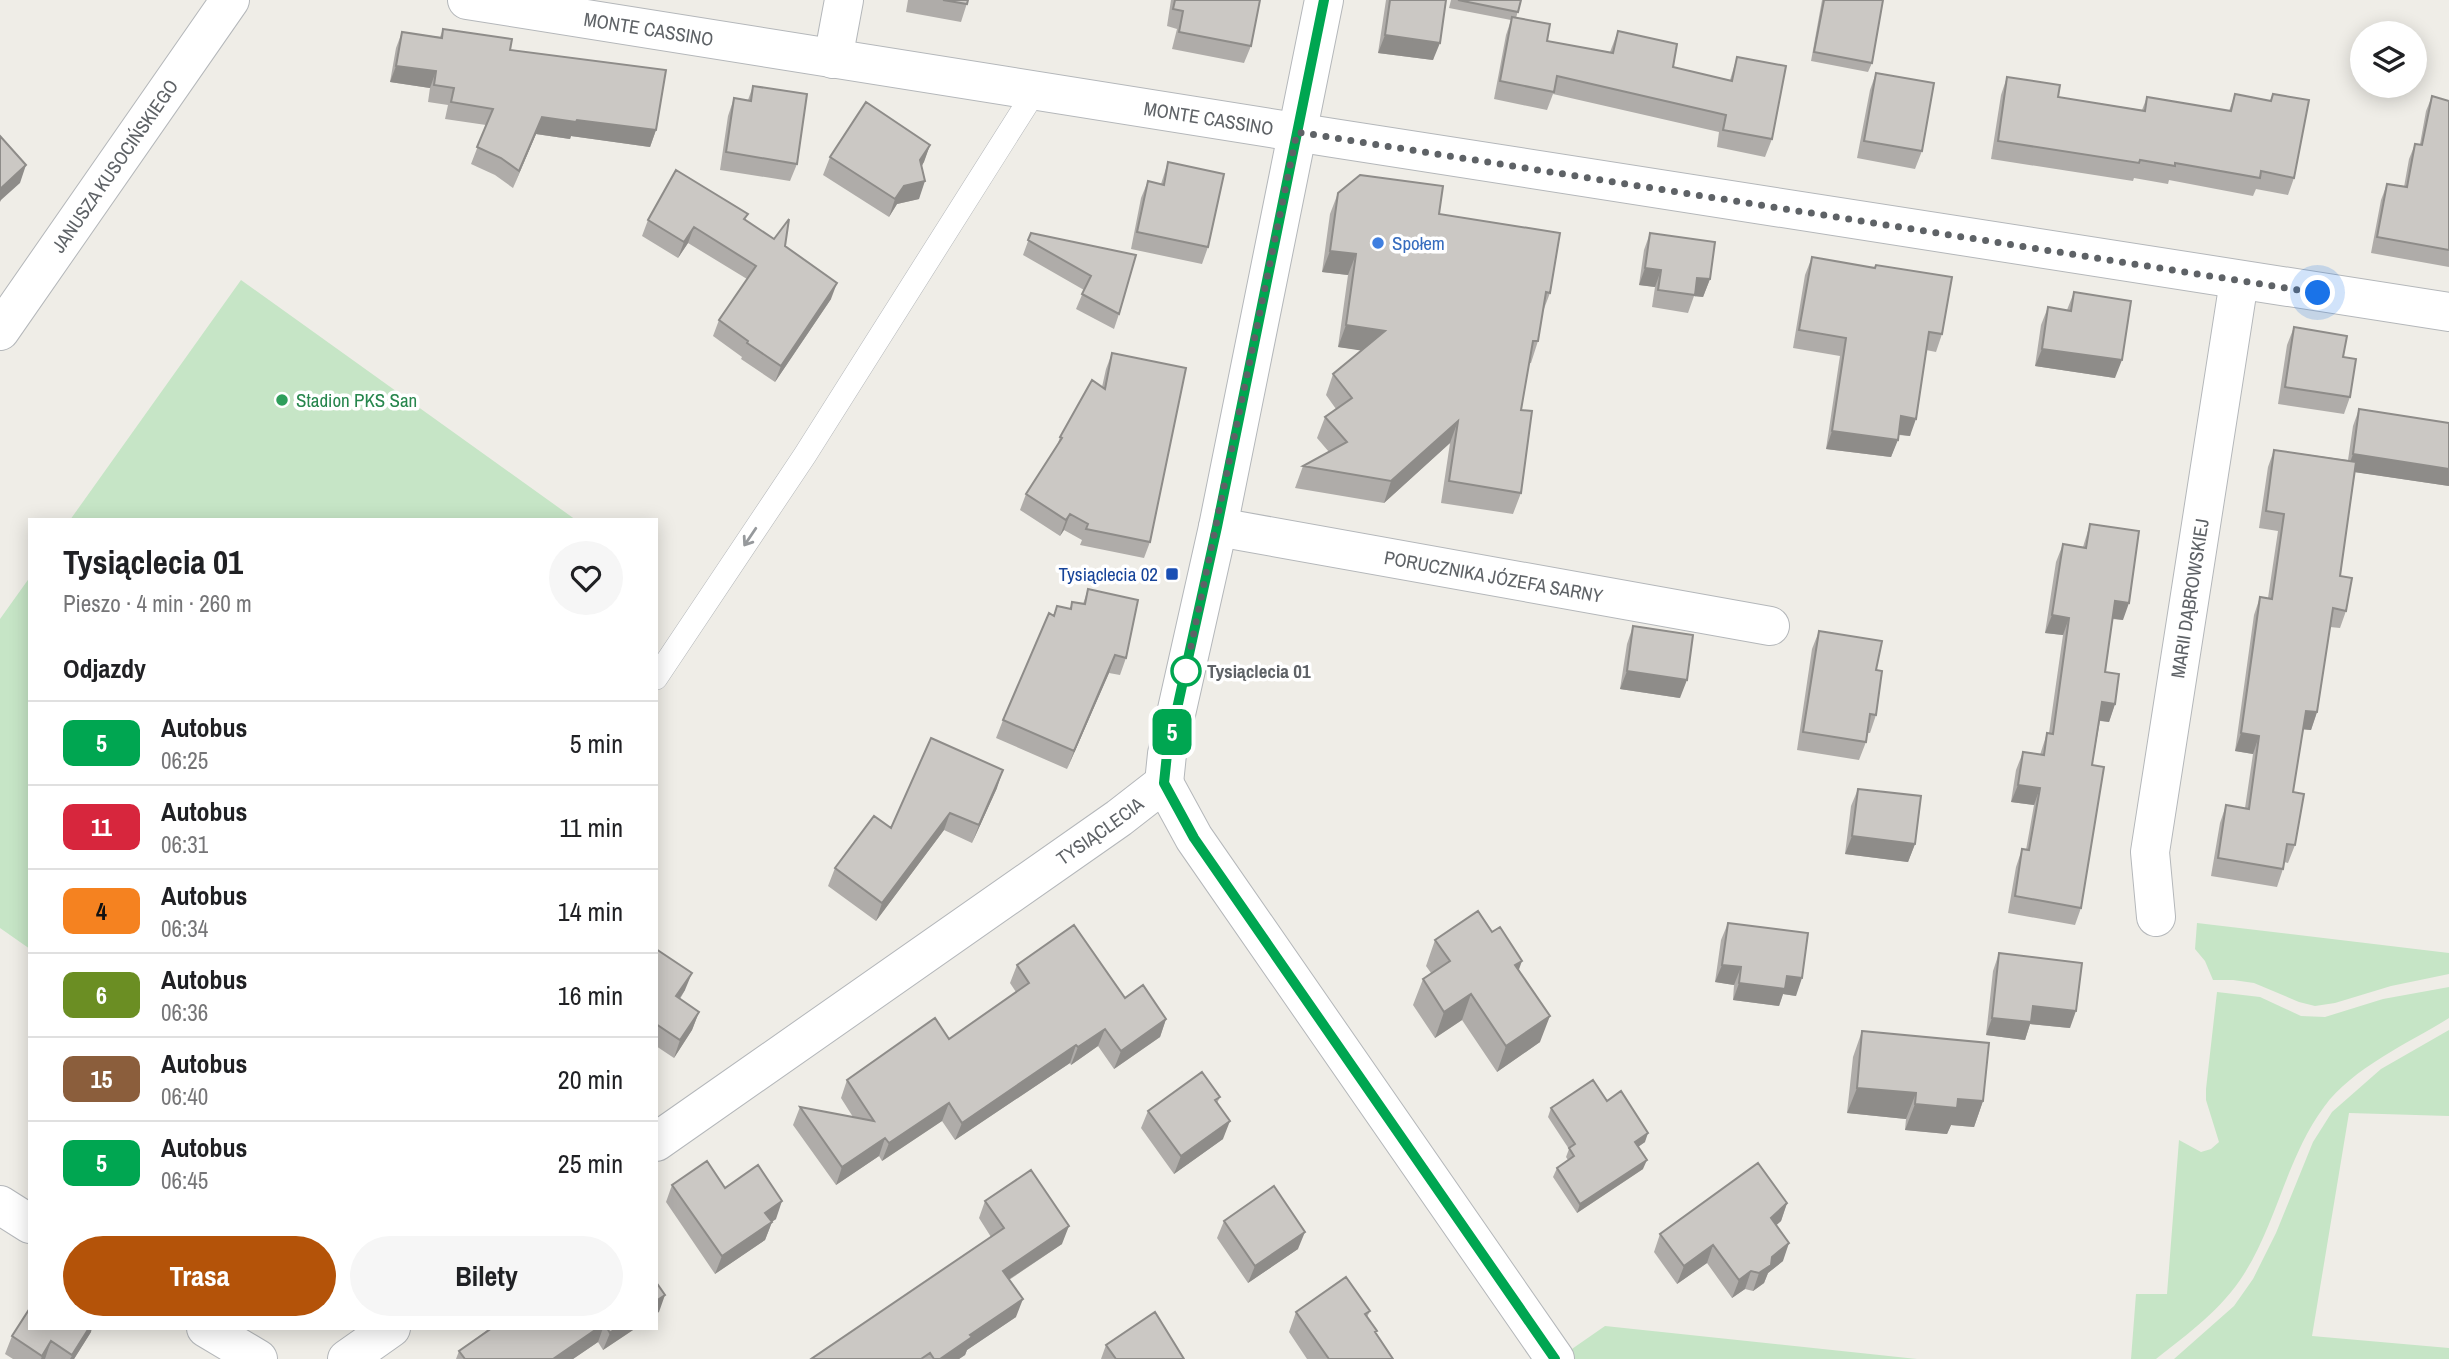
<!DOCTYPE html>
<html lang="pl">
<head>
<meta charset="utf-8">
<style>
  :root { --surface:#fff; --page:#f6f6f6; --text:#202124; --muted:#757577; --line:#e0e0e0; --accent:#b45309 }
  body { margin:0; font-family:"Archivo Narrow",sans-serif; background:var(--page); color:var(--text); height:100vh; display:flex; flex-direction:column; font-size:26px; white-space:nowrap }
  * { box-sizing:border-box; margin:0 }
  p { font-size:23px; color:var(--muted) }
  .icon { flex:none; width:38px; height:38px; fill:none; stroke:currentColor; stroke-width:2; stroke-linecap:round; stroke-linejoin:round }
  .map { position:relative; flex:1; overflow:hidden }
  .drawer { position:absolute; left:28px; top:518px; width:630px; height:812px; display:flex; flex-direction:column; background:var(--surface); border-radius:0px; box-shadow:0 4px 18px #0003 }
  .drawer>* { flex:none }
  .badge { padding:0 14px; border-radius:10px; font-size:24px; line-height:46px }
  .controls { position:absolute; left:2350px; top:21px; display:grid; gap:14px }
  .controls a { display:grid; place-items:center; width:77px; height:77px; border-radius:50%; background:var(--surface); box-shadow:0 4px 18px #0003; font-size:35px }
  .you { position:absolute; width:35px; height:35px; margin:-18px; border:5px solid #fff; border-radius:50%; background:#1a73e8; box-shadow:0 0 0 10px #1a73e833 }
  .map>.badge { position:absolute; translate:-50% -50%; box-shadow:0 0 0 4px #fff }
  h2 { padding:0 35px; font-size:26px; line-height:63px }
  .round { display:grid; place-items:center; flex:none; width:74px; height:74px; border-radius:37px; background:var(--page) }
  .summary { display:flex; align-items:center; justify-content:space-between; height:119px; padding:0 35px }
  h1 { font-size:33px; font-weight:800; line-height:52px }
  .button { display:flex; gap:14px; margin-top:auto; padding:14px 35px }
  .button a { flex:1; height:80px; border-radius:42px; background:var(--accent); color:#fff; font-size:28px; font-weight:800; line-height:80px; text-align:center }
  .button a+a { background:var(--page); color:var(--text) }
  ul { padding:0; list-style:none }
  li { display:flex; align-items:center; gap:21px; height:84px; padding:0 35px; border-top:2px solid var(--line) }
  li div { flex:1 }
  li b { display:block; font-size:26px }
  li em { font-style:normal }
  li .badge { min-width:77px; font-weight:700; text-align:center }
  .map>svg:first-child { display:block }
  .green { fill:#c6e5c6 }
  .lines { fill:none; stroke-linecap:round; stroke-linejoin:round }
  .service-casing { stroke:#b4b7ba; stroke-width:24 }
  .minor-casing { stroke:#b4b7ba; stroke-width:40 }
  .service { stroke:#fff; stroke-width:23 }
  .minor { stroke:#fff; stroke-width:38 }
  .wall { fill:#afaca9 }
  .shaded-wall { fill:#8e8c89 }
  .building { fill:#cbc8c4; stroke:#8e8c89; stroke-width:2 }
  .oneway { stroke:#96999c }
  .line-casing { stroke:#fff; stroke-width:16 }
  .line { stroke:#00a651; stroke-width:10 }
  .walk { stroke:#5e6266; stroke-width:7; stroke-dasharray:0 12.6 }
  .shop-dot { fill:#3f7fe0; stroke:#fff; stroke-width:2.5 }
  .leisure-dot { fill:#2e9e5b; stroke:#fff; stroke-width:2.5 }
  .transit-dot { fill:#1a4fb4; stroke:#fff; stroke-width:2.5 }
  .stop-dot { fill:#fff; stroke:#00a651; stroke-width:3.5 }
  .labels { text-anchor:middle; stroke-width:7; stroke-linejoin:round; paint-order:stroke }
  .street-label { font-size:19px; fill:#5e6266; stroke:#fff }
  .shop-label { font-size:19px; fill:#366cbe; stroke:#fff; text-anchor:start }
  .leisure-label { font-size:19px; fill:#27864d; stroke:#fff; text-anchor:start }
  .transit-label { font-size:19px; fill:#164399; stroke:#fff; text-anchor:end }
  .stop-label { font-size:19px; font-weight:bold; fill:#5e6266; stroke:#fff; text-anchor:start }
</style>
</head>
<body>
<div class="map">
<svg width="2449" height="1359" viewBox="0 0 2449 1359">
  <rect width="100%" height="100%" fill="#efede7"/>
  <path class="green" d="M241 280 576 520H70Z
    M30 577V949L0 928V619Z
    M2197 923 2449 953V974L2391 986 2335 1003 2315 1006 2299 1002 2254 983 2233 980H2213L2205 961 2195 949Z
    M2449 987V1018C2409 1043 2352 1068 2324 1107 2287 1157 2277 1222 2244 1274 2222 1309 2188 1334 2156 1359H2131L2136 1294H2167L2179 1140 2201 1152 2211 1149 2219 1142 2206 1100V1089L2217 992 2260 997 2301 1016 2325 1017 2383 999Z
    M2449 1030V1116L2349 1113 2312 1336 2449 1348V1359H2174L2234 1306 2253 1279 2276 1233 2313 1142 2332 1112 2381 1069Z
    M1605 1326 1917 1359H1574L1569 1351Z"/>
  <g class="lines">
    <defs>
      <path id="service" d="M656 678 805 455 1035 91"/>
      <g id="minor">
        <path id="s1" d="M467 0 1333 138 2449 312"/>
        <path d="M833 59 844 0"/>
        <path id="s2" d="M0 331 230 0"/>
        <path id="s3" d="M1218 527 1770 626"/>
        <path d="M1164 783 1194 838 1555 1359"/>
        <path id="s4" d="M2156 917 2150 852 2239 281"/>
        <path id="s5" d="M656 1142 1119 818 1164 783 1167 754 1218 527 1324 0"/>
        <path d="M0 1205 30 1224"/>
        <path d="M206 1328 258 1359"/>
        <path d="M347 1359 391 1328"/>
      </g>
    </defs>
    <use href="#service" class="service-casing"/>
    <use href="#minor" class="minor-casing"/>
    <use href="#service" class="service"/>
    <use href="#minor" class="minor"/>
  </g>
  <path class="wall" d="M908 0H968L961 22 906 12Z
    M1171 0H1260L1251 46 1244 63 1172 49 1177 29 1167 26Z
    M1386 0H1446L1433 60 1378 53Z
    M1451 0H1521L1516 18 1547 41 1610 52 1618 31 1673 67 1730 80 1737 57 1772 139 1765 157 1717 147 1719 132 1553 94 1547 110 1494 99 1506 35 1511 20 1449 8Z
    M1822 0H1883L1872 63 1868 72 1811 61Z
    M443 29 510 50 656 130 650 147 571 136 570 139 536 134 513 188 495 175 471 164 486 125 445 119 448 105 428 102 430 88 390 82 396 48 402 32 440 37Z
    M1876 73 1922 151 1915 169 1857 158 1870 90Z
    M2007 77 2058 97 2142 110 2147 97 2229 111 2235 94 2270 101 2273 94 2294 178 2288 195 2256 189 2253 196 2169 180 2168 184 2134 178 2133 181 1991 159 2001 95Z
    M753 86 797 164 790 181 720 170 728 116 734 98 748 100Z
    M2432 96 2449 101V267L2371 253 2381 200 2387 184 2404 187 2409 159 2415 144H2420L2426 111Z
    M930 145 922 166 919 199 897 204 889 217 823 175 830 157Z
    M1168 162 1208 247 1202 264 1131 249 1141 198 1148 181 1161 184Z
    M1338 193 1439 214 1550 293 1542 314 1538 341 1531 363H1529L1521 410V493L1513 514 1441 503 1450 443 1384 503 1295 488 1303 466 1329 452 1317 438 1325 417 1336 409 1326 395 1333 374 1362 350 1338 347 1348 275 1322 272 1330 214Z
    M748 214 745 220 785 246 831 299 775 382 741 359 742 357 713 336 719 320 747 279 688 243 678 258 642 236 648 220Z
    M1031 233 1136 255 1119 314 1114 329 1076 309 1084 290 1023 255Z
    M1650 233 1710 279 1703 297 1694 296 1688 313 1652 307 1655 287 1639 285 1644 250Z
    M1812 257 1875 268 1876 265 1942 334 1936 352 1926 350 1910 436 1899 435 1891 457 1826 449 1840 356 1793 348 1805 275Z
    M2074 292 2115 378 2035 366 2041 325 2048 307 2067 310Z
    M2294 327 2343 357 2350 397 2344 414 2278 404 2287 345Z
    M1112 353 1150 542 1144 558 1080 545 1082 540 1064 530 1060 536 1020 510 1026 494 1057 446 1060 437 1102 387 1106 369Z
    M2359 409 2449 423V486L2355 472 2340 576 2346 611 2340 628 2330 627 2317 712 2311 730 2303 729 2293 792 2295 845 2288 863 2284 862 2283 869 2277 887 2211 876 2220 823 2226 805 2245 808 2253 754 2235 751 2254 615 2260 597 2268 598 2278 531 2259 528 2268 467 2274 450 2348 460 2353 426Z
    M2090 524 2123 620 2112 619 2105 672 2115 704 2109 722 2100 721 2092 765 2081 908 2075 925 2008 913 2016 867 2022 849 2026 850 2034 805 2011 802 2016 770 2023 752 2040 755 2047 733H2049L2063 635 2045 633 2056 562 2063 544 2083 547Z
    M1088 589 1126 658 1120 675 1109 673 1067 769 996 738 1003 720 1054 616 1070 609 1072 602 1083 604Z
    M1633 626 1680 698 1620 689 1627 644Z
    M1819 631 1876 670V715L1870 733H1867L1866 742 1859 760 1797 750 1812 649Z
    M997 788 972 843 944 830 876 921 828 886 835 868 891 828Z
    M1858 789 1915 844 1908 862 1845 854 1851 806Z
    M1728 923 1796 996 1783 994 1779 1006 1733 1000 1734 985 1715 982 1721 940Z
    M1435 940 1519 970 1540 1042 1497 1072 1462 1020 1435 1038 1413 1005 1423 979 1431 973 1426 966Z
    M656 949 685 990 680 999 699 1012 692 1030 674 1058 656 1046Z
    M1999 953 2070 1028 2030 1024 2025 1040 1986 1035 1993 971Z
    M1017 965 1125 998 1166 1019 1160 1037 1114 1069 1098 1046 1071 1065 1070 1063 955 1140 942 1121 882 1161 879 1156 836 1185 793 1125 800 1107 853 1117 841 1098 847 1080 949 1039 1016 992 1010 983Z
    M1862 1031 1983 1101 1974 1127 1951 1125 1947 1134 1905 1130 1906 1119 1847 1113 1853 1057Z
    M1220 1097 1217 1103 1223 1139 1174 1174 1141 1128 1148 1111Z
    M1607 1101 1645 1142 1638 1147 1643 1169 1577 1213 1553 1177 1557 1168 1568 1160 1566 1157 1569 1149 1548 1117 1551 1108Z
    M672 1185 776 1219 772 1222 765 1240 715 1274 666 1202Z
    M985 1201 1062 1244 1009 1280 1016 1317 967 1350 965 1355 959 1359H811L991 1237 979 1218Z
    M1787 1203 1781 1221 1776 1225 1783 1261 1768 1273 1764 1283 1753 1291 1745 1289 1732 1298 1707 1263 1677 1284 1654 1252 1660 1234Z
    M1224 1221 1298 1249 1248 1283 1217 1238Z
    M1370 1311 1367 1317 1376 1334 1393 1359H1307L1289 1332 1296 1312Z
    M490 1328H636L603 1350 598 1342 573 1359H456L459 1351Z
    M91 1332 74 1359H13L5 1354 12 1336Z
    M1106 1345 1184 1359H1101Z"/>
  <path class="shaded-wall" d="M1385 35 1440 43 1433 60 1378 53Z
    M396 66 436 71 430 88 390 82Z
    M542 117 577 120 656 130 650 147 571 136 570 139 536 134 513 188Z
    M930 145 924 162 914 178 920 160Z
    M26 165 20 183 1 200 0 202V189Z
    M925 181 919 199 897 204 889 217 895 199 904 186Z
    M694 227 688 243 678 258 684 242Z
    M1330 251 1356 254 1348 275 1322 272Z
    M1645 268 1661 270 1655 287 1639 285Z
    M1697 278 1710 279 1703 297 1694 296Z
    M837 283 831 299 775 382 781 366Z
    M1346 325 1385 331 1377 353 1338 347Z
    M2042 349 2122 360 2115 378 2035 366Z
    M1901 416 1916 419 1910 436 1895 434Z
    M1458 421 1450 443 1384 503 1391 481Z
    M1832 431 1898 440 1891 457 1826 449Z
    M2353 454 2449 469V486L2347 471Z
    M1070 514 1064 530 1060 536 1066 520Z
    M2115 601 2129 603 2123 620 2109 618Z
    M2052 615 2069 618 2063 635 2045 633Z
    M1115 655 1109 673 1067 769 1074 751Z
    M1627 671 1687 680 1680 698 1620 689Z
    M2102 702 2115 704 2109 722 2096 720Z
    M2306 711 2317 712 2311 730 2299 729Z
    M2241 733 2259 736 2253 754 2235 751Z
    M1003 770 997 788 972 843 979 825Z
    M2018 785 2040 788 2034 805 2011 802Z
    M950 813 944 830 876 921 882 903Z
    M1852 836 1915 844 1908 862 1845 854Z
    M1522 961 1513 986 1515 965Z
    M1722 965 1741 967 1734 985 1715 982Z
    M692 973 685 990 669 1014 676 996Z
    M1787 976 1802 978 1796 996 1783 994 1779 1006 1733 1000 1739 983Z
    M1471 994 1462 1020 1435 1038 1444 1012Z
    M2033 1006 2076 1011 2070 1028 2030 1024 2025 1040 1986 1035 1992 1018Z
    M699 1012 692 1030 674 1058 680 1040Z
    M1550 1016 1540 1042 1497 1072 1506 1046Z
    M1166 1019 1160 1037 1114 1069 1121 1051Z
    M1105 1029 1098 1046 1071 1065 1078 1047Z
    M1076 1045 1070 1063 955 1140 962 1123Z
    M1857 1088 1916 1093 1906 1119 1847 1113Z
    M1958 1099 1983 1101 1974 1127 1951 1125 1947 1134 1905 1130 1915 1104Z
    M949 1103 942 1121 882 1161 889 1143Z
    M1230 1121 1223 1139 1174 1174 1181 1156Z
    M1648 1133 1645 1142 1632 1151 1635 1142Z
    M885 1138 879 1156 836 1185 842 1167Z
    M1647 1160 1643 1169 1577 1213 1580 1204Z
    M782 1201 776 1219 759 1230 765 1213Z
    M1787 1203 1781 1221 1764 1236 1771 1218Z
    M772 1222 765 1240 715 1274 722 1256Z
    M1069 1226 1062 1244 996 1288 1003 1271Z
    M1305 1232 1298 1249 1248 1283 1255 1266Z
    M1789 1243 1783 1261 1768 1273 1764 1283 1753 1291 1759 1273 1772 1257Z
    M1713 1245 1707 1263 1677 1284 1684 1266Z
    M1751 1271 1745 1289 1732 1298 1739 1280Z
    M665 1295 659 1312 656 1314V1301Z
    M1023 1299 1016 1317 967 1350 965 1355 959 1359H940L970 1335Z
    M89 1328H92L91 1332 74 1359H70Z
    M598 1328H603L598 1342 573 1359H553Z
    M616 1328H636L603 1350 610 1333Z
    M51 1341 45 1359H41L42 1356Z"/>
  <path class="building" d="M943 0H968L967 4Z
    M1175 0H1260L1251 46 1179 32 1183 11 1173 9Z
    M1390 0H1446L1440 43 1385 35Z
    M1458 0H1521L1518 12Z
    M1824 0H1883L1872 63 1814 52Z
    M1512 17 1550 24 1547 41 1613 53 1618 31 1677 44 1673 67 1732 81 1737 57 1786 66 1772 139 1723 130 1726 115 1557 76 1554 92 1500 81Z
    M443 29 512 39 510 50 666 70 656 130 577 120 576 122 542 117 519 171 501 158 477 147 493 109 451 102 454 88 434 85 436 71 396 66 402 32 442 38Z
    M1876 73 1934 83 1922 151 1864 141Z
    M2007 77 2060 85 2058 97 2145 111 2147 97 2231 111 2235 94 2271 101 2273 94 2309 100 2294 178 2261 171 2260 178 2175 163V166L2140 160 2139 163 1998 141Z
    M753 86 807 94 797 164 726 152 734 98 751 101Z
    M2432 96 2449 101V250L2377 237 2387 184 2407 187 2415 144 2422 145Z
    M866 102 930 145 920 160 925 181 904 186 895 199 830 157Z
    M0 136 26 165 0 189Z
    M1168 162 1224 174 1208 247 1137 232 1148 181 1164 185Z
    M676 170 748 214 744 219 774 239 789 219 785 246 837 283 781 366 747 343 748 341 719 320 756 266 694 227 684 242 648 220Z
    M1360 175 1443 186 1439 214 1560 233 1550 293 1546 292 1538 341H1533L1521 410 1532 411 1521 493 1449 481 1458 421 1391 481 1303 466 1347 442 1325 417 1352 398 1333 374 1385 331 1346 325 1356 254 1330 251 1338 193Z
    M1031 233 1136 255 1119 314 1082 294 1091 276 1028 240Z
    M1650 233 1715 242 1710 279 1697 278 1695 295 1658 290 1661 270 1645 268Z
    M1812 257 1875 268 1876 265 1952 277 1942 334 1929 332 1916 419 1901 416 1898 440 1832 431 1846 338 1799 330Z
    M2074 292 2131 301 2122 360 2042 349 2048 307 2071 311Z
    M2294 327 2347 336 2343 357 2356 359 2350 397 2285 387Z
    M1112 353 1186 368 1150 542 1086 529 1088 524 1070 514 1066 520 1026 494 1062 438 1060 437 1092 380 1105 389Z
    M2359 409 2449 423V469L2353 454Z
    M2274 450 2356 462 2340 576 2352 578 2346 611 2333 608 2317 712 2306 711 2293 792 2304 794 2295 845 2287 844 2283 869 2218 858 2226 805 2249 809 2259 736 2241 733 2260 597 2272 599 2284 514 2266 511Z
    M2090 524 2139 531 2129 603 2115 601 2105 672 2119 674 2115 704 2102 702 2092 765 2104 767 2081 908 2015 896 2022 849 2029 850 2040 788 2018 785 2023 752 2044 755 2047 733 2053 734 2069 618 2052 615 2063 544 2086 548Z
    M1088 589 1138 600 1126 658 1115 655 1074 751 1003 720 1049 613 1054 616 1057 606 1071 609 1072 602 1085 604Z
    M1633 626 1693 635 1687 680 1627 671Z
    M1819 631 1882 641 1876 670 1882 671 1876 715 1870 714 1866 742 1803 732Z
    M931 738 1003 770 979 825 950 813 882 903 835 868 874 816 891 828Z
    M1858 789 1921 796 1915 844 1852 836Z
    M1478 911 1492 932 1500 927 1522 961 1515 965 1550 1016 1506 1046 1471 994 1444 1012 1423 979 1450 961 1435 940Z
    M1728 923 1808 933 1802 978 1787 976 1785 989 1739 983 1741 967 1722 965Z
    M1074 925 1125 998 1143 985 1166 1019 1121 1051 1105 1029 1078 1047 1076 1045 962 1123 949 1103 889 1143 885 1138 842 1167 800 1107 874 1121 847 1080 935 1018 949 1039 1029 983 1017 965Z
    M656 949 692 973 676 996 699 1012 680 1040 656 1024Z
    M1999 953 2082 963 2076 1011 2033 1006 2031 1022 1992 1018Z
    M1862 1031 1989 1043 1983 1101 1958 1099 1957 1108 1915 1104 1916 1093 1857 1088Z
    M1202 1072 1220 1097 1215 1100 1230 1121 1181 1156 1148 1111Z
    M1593 1080 1607 1101 1621 1091 1648 1133 1635 1142 1647 1160 1580 1204 1557 1168 1574 1156 1569 1148 1575 1144 1551 1108Z
    M707 1161 725 1188 758 1165 782 1201 765 1213 772 1222 722 1256 672 1185Z
    M1758 1163 1787 1203 1771 1218 1789 1243 1772 1257 1771 1265 1759 1273 1751 1271 1739 1280 1713 1245 1684 1266 1660 1234Z
    M1031 1170 1069 1226 1003 1271 1023 1299 970 1335 972 1337 940 1359H934L930 1353 921 1359H811L1004 1228 985 1201Z
    M1274 1186 1305 1232 1255 1266 1224 1221Z
    M1346 1277 1370 1311 1365 1314 1377 1331 1375 1332 1393 1359H1329L1296 1312Z
    M656 1282 665 1295 656 1301Z
    M30 1308V1328H89L72 1355 51 1341 42 1356 12 1336Z
    M1155 1312 1184 1359H1116L1106 1345Z
    M492 1328H598L553 1359H465L459 1351Z
    M607 1328H616L610 1333Z"/>
  <defs><path id="oneway-shaft" d="M-6 0H5M1.5-3L5.5 0L1.5 3" fill="none" stroke-width="1.6" stroke-linecap="round" stroke-linejoin="round" transform="scale(1.75)"/></defs>
  <use class="oneway" href="#oneway-shaft" transform="translate(750 537) rotate(124)"/>
  <g class="lines">
    <defs>
      <path id="line" d="M1324 0 1217 527 1167 754 1164 783 1194 838 1555 1359"/>
    </defs>
    <use href="#line" class="line-casing"/>
    <use href="#line" class="line"/>
    <path class="walk" d="M1186 671 1297 132 2318 293"/>
  </g>
  <circle class="shop-dot" cx="1378" cy="243" r="7"/>
  <circle class="leisure-dot" cx="282" cy="400" r="7"/>
  <rect class="transit-dot" x="1165" y="567" width="14" height="14" rx="3.5"/>
  <circle class="stop-dot" cx="1186" cy="671" r="14"/>
  <g class="labels">
    <g class="street-label">
      <text dy="7" stroke="none"><textPath href="#s1" startOffset="184">MONTE CASSINO</textPath></text>
      <text dy="7" stroke="none"><textPath href="#s1" startOffset="751">MONTE CASSINO</textPath></text>
      <text dy="7" stroke="none"><textPath href="#s2" startOffset="201">JANUSZA KUSOCIŃSKIEGO</textPath></text>
      <text dy="7" stroke="none"><textPath href="#s3" startOffset="280">PORUCZNIKA JÓZEFA SARNY</textPath></text>
      <text dy="7" stroke="none"><textPath href="#s4" startOffset="322">MARII DĄBROWSKIEJ</textPath></text>
      <text dy="7" stroke="none"><textPath href="#s5" startOffset="542">TYSIĄCLECIA</textPath></text>
    </g>
    <g class="shop-label">
      <text x="1392" y="250">Społem</text>
    </g>
    <g class="leisure-label">
      <text x="296" y="407">Stadion PKS San</text>
    </g>
    <g class="transit-label">
      <text x="1158" y="581">Tysiąclecia 02</text>
    </g>
    <g class="stop-label">
      <text x="1207" y="678">Tysiąclecia 01</text>
    </g>
  </g>
</svg>
<div class="controls">
<a><svg class="icon" aria-label="layers" viewBox="0 0 24 24"><path d="M12 4l9 5-9 5-9-5zM3 14l9 5 9-5"/></svg></a>
</div>
<div class="you" style="left:2318px;top:293px"></div>
<b class="badge" style="left:1172px;top:732px;background:#00a651;color:#fff">5</b>
<section class="drawer">
<div class="summary"><div><h1>Tysiąclecia 01</h1><p>Pieszo · 4 min · 260 m</p></div><a class="round"><svg class="icon" aria-label="heart" viewBox="0 0 24 24"><path d="M12 20l-8-8c-3-5 5-10 8-4 3-6 11-1 8 4z"/></svg></a></div>
<h2>Odjazdy</h2>
<ul>
<li><span class="badge" style="background:#00a651;color:#fff">5</span><div><b>Autobus</b><p>06:25</p></div><em>5 min</em></li>
<li><span class="badge" style="background:#d7263d;color:#fff">11</span><div><b>Autobus</b><p>06:31</p></div><em>11 min</em></li>
<li><span class="badge" style="background:#f58220;color:#111">4</span><div><b>Autobus</b><p>06:34</p></div><em>14 min</em></li>
<li><span class="badge" style="background:#6b8e23;color:#fff">6</span><div><b>Autobus</b><p>06:36</p></div><em>16 min</em></li>
<li><span class="badge" style="background:#8b5e3c;color:#fff">15</span><div><b>Autobus</b><p>06:40</p></div><em>20 min</em></li>
<li><span class="badge" style="background:#00a651;color:#fff">5</span><div><b>Autobus</b><p>06:45</p></div><em>25 min</em></li>
</ul>
<div class="button"><a>Trasa</a><a>Bilety</a></div>
</section>
</div>
</body>
</html>
